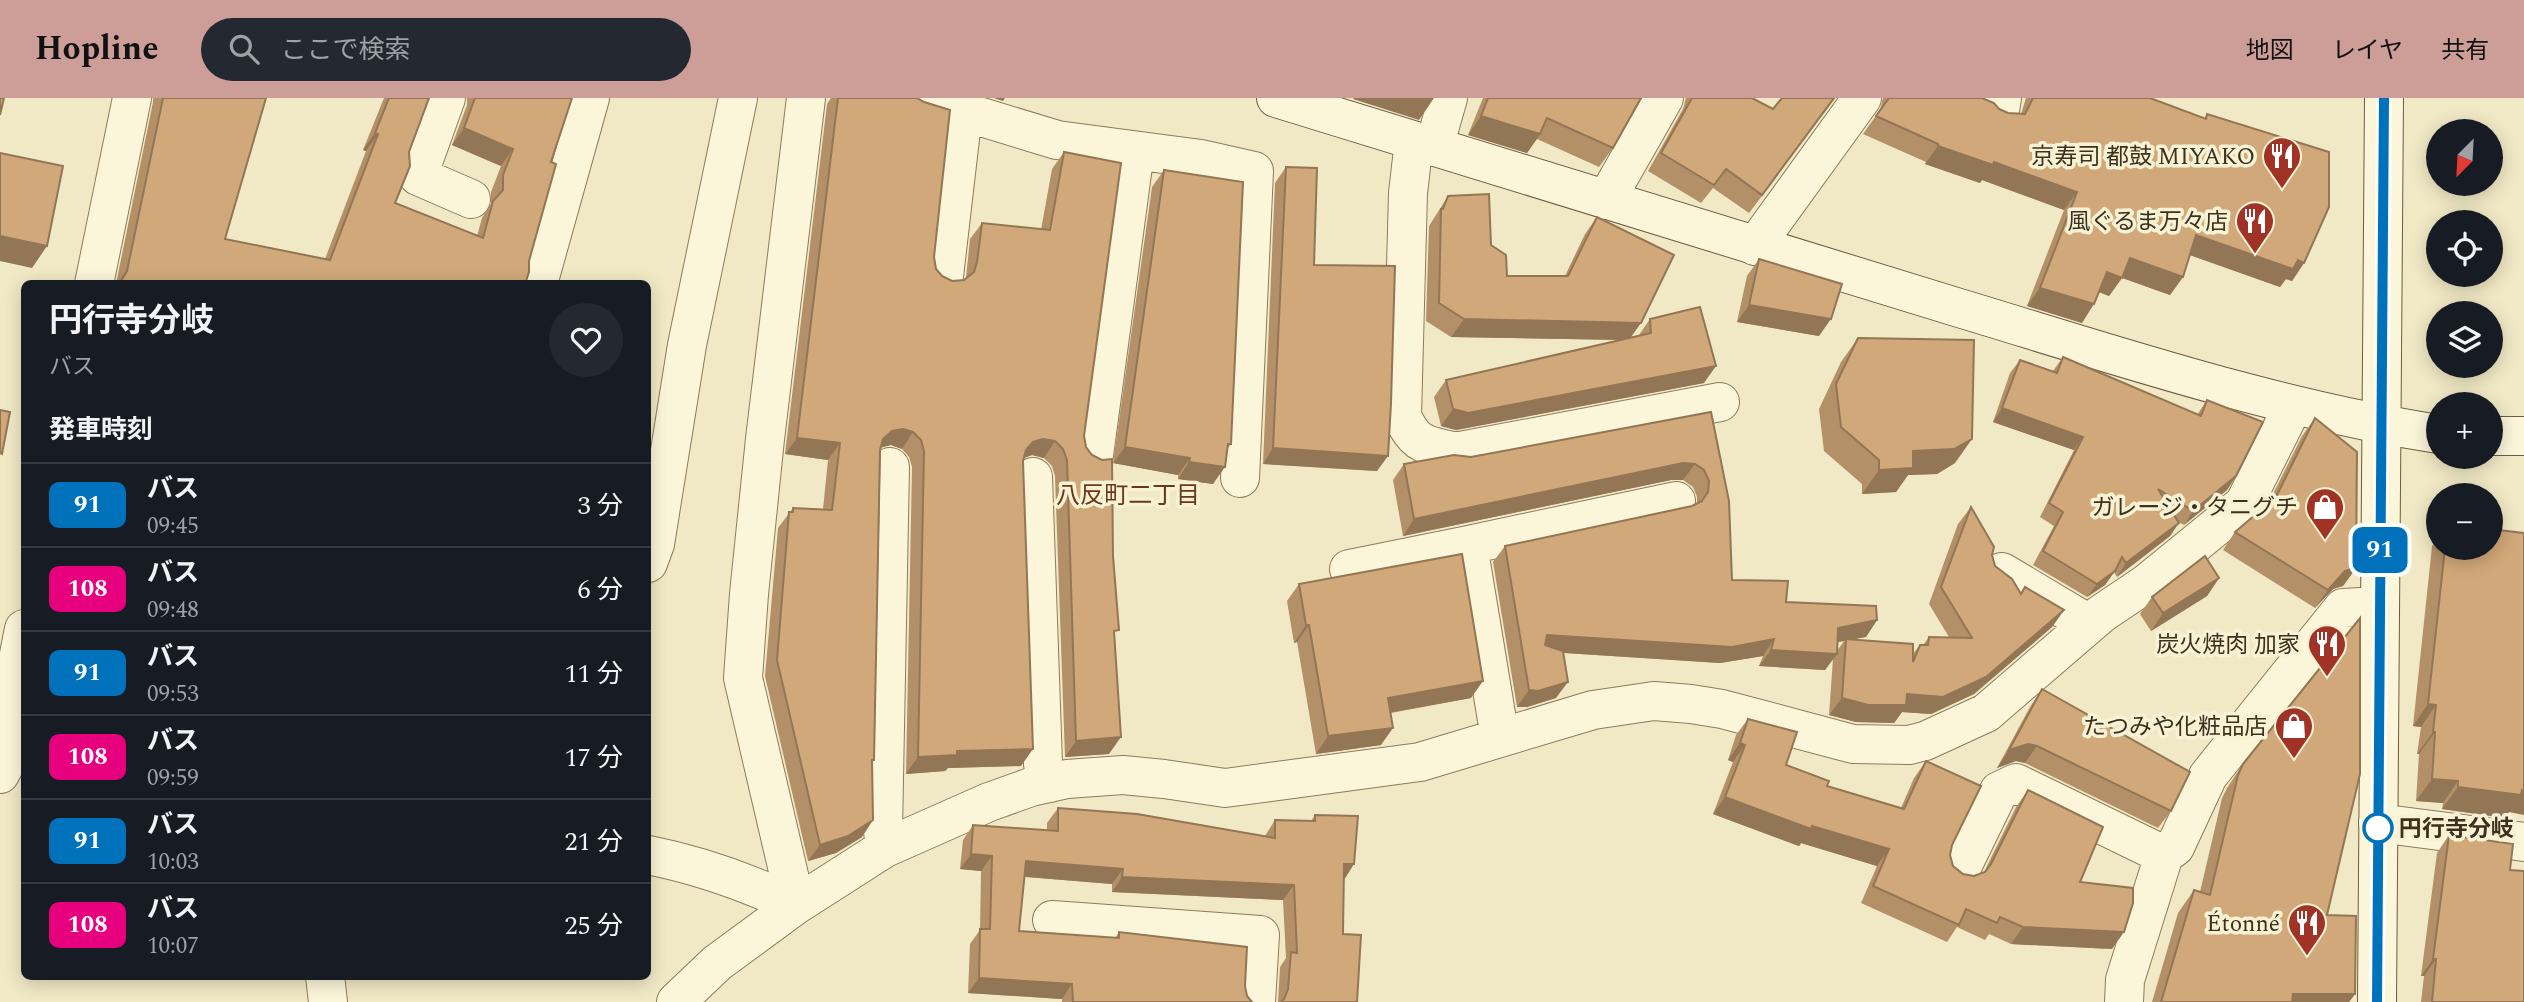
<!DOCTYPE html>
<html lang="ja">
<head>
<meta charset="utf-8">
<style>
  :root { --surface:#171b24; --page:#242831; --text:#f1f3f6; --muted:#9ea1a6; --line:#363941; --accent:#cd9d98 }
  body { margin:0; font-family:Spectral,"Noto Sans JP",serif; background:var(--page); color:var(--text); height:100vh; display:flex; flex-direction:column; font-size:26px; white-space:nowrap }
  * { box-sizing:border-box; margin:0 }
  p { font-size:23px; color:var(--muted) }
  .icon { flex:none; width:38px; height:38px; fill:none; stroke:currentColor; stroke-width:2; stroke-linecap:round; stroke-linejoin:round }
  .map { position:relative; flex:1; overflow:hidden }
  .sheet { position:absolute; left:21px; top:182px; width:630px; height:700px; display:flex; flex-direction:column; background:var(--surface); border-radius:10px; box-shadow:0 4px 18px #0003 }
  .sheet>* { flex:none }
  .badge { padding:0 14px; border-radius:10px; font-size:24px; line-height:46px }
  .needle { width:46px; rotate:204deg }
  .tools { position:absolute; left:2426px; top:21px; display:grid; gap:14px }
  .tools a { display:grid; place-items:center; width:77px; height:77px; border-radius:50%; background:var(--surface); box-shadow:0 4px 18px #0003; font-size:35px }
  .map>.badge { position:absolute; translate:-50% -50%; box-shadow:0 0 0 4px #fff }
  h2 { padding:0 28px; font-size:26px; line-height:63px }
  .round { display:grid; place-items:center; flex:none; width:74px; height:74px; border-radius:37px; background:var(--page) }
  .head { display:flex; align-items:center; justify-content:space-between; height:119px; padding:0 28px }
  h1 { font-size:33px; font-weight:700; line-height:52px }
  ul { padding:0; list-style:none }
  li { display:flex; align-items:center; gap:21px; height:84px; padding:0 28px; border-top:2px solid var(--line) }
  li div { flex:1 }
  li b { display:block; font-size:26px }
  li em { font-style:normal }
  li .badge { min-width:77px; font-weight:700; text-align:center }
  header { display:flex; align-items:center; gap:42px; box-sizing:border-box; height:98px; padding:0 35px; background:var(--accent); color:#111 }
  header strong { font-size:33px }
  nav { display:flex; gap:38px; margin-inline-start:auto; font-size:24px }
  .search { width:490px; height:63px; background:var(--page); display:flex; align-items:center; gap:18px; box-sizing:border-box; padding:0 24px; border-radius:38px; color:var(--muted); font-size:26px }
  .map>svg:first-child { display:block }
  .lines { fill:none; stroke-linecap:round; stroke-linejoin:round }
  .street-casing { stroke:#8d7b5a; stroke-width:40 }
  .secondary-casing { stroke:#6f5c3d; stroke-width:40 }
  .street { stroke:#fbf5d9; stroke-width:38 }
  .secondary { stroke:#fbf5d9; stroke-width:38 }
  .wall { fill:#b49068; fill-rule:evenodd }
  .shaded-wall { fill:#927655 }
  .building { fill:#d1a879; stroke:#927655; stroke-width:2 }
  .line-casing { stroke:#fff; stroke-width:16 }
  .line { stroke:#0072bc; stroke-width:10 }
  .stop-dot { fill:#fff; stroke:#0072bc; stroke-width:3.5 }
  .labels { text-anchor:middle; stroke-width:7; stroke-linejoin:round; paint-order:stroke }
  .poi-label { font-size:23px; fill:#3c301e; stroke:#f8f2d5; text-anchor:end }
  .stop-label { font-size:23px; font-weight:bold; fill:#3c301e; stroke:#f8f2d5; text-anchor:start }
  .neighbourhood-label { font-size:24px; fill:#6c361b; stroke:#f8f2d5 }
</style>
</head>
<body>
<header>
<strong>Hopline</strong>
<div class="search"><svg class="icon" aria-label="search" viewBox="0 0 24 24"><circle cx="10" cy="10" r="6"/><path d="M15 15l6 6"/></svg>ここで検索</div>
<nav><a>地図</a><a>レイヤ</a><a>共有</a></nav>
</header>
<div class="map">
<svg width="2524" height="904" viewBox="0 0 2524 904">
  <rect width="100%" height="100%" fill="#f1e9c5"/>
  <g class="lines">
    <defs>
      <path id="street" d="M446 0 418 78 471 101
        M919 0 1057 42 1201 61 1254 73 1240 380
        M2000 12 2002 0
        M1414 43 1408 95 1402 318C1416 349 1426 346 1455 354L1720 304
        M1434 49 1448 0
        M1606 102 1664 0
        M1755 148 1862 0
        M944 178 963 15
        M94 186 132 0
        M538 186 590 0
        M1094 357 1135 53
        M1033 379 1043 666 1050 685
        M648 465 655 446 687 247 738 0
        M1349 471 1468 447
        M2002 474 2089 526
        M6 622 24 531
        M1500 640 1468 447 1676 403
        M0 676 24 631
        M2378 725 2524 744
        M885 750 883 733 890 369
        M648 757C699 767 749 785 796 807
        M1960 773 1999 693 2016 685 2164 757
        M796 807 743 580 749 496 765 341 806 0
        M1052 822 1260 837 1256 904
        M325 878 328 904
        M676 904 717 865 796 807 885 750 989 704 1031 689 1067 681 1123 677 1164 681 1225 690 1420 664 1593 612 1654 603 1691 606 1722 611 1853 646 1909 647 1925 643 1986 615 2101 516 2147 485 2244 406 2293 308
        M2124 904 2125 882 2164 757 2175 749 2208 678 2343 510 2379 508"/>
      <path id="secondary" d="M1276 0C1502 71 1729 140 1956 209 2115 257 2273 310 2438 336
        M2490 338H2524
        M2377 904 2384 0"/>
    </defs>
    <use href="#street" class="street-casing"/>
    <use href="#secondary" class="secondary-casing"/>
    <use href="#street" class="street"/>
    <use href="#secondary" class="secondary"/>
  </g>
  <path class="wall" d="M153 0H266L225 141 325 161 366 53 363 52 384 0H429L409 54 395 105 477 138 482 120 491 106V94L501 68 452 47 467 7V0H572L551 64 529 163 525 186H116L153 4Z
    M831 0H917L936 171 942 178 952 183 964 182 966 180 970 141 982 125 1041 132 1052 71 1064 54 1084 338 1114 539 1109 656 1065 659 1055 378 1052 368 1044 360 1032 357 1024 360 1021 668 948 670 945 673 906 676 912 369 909 359 902 351 891 347 881 349 874 662 872 665 862 739 836 755 808 763 765 578 778 430 793 410 823 411 828 362 785 356 827 6Z
    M1483 0H1641L1613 50 1599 69 1537 41 1527 55 1468 37Z
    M1686 0H1752L1773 11 1782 0H1835L1749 115 1713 90 1701 105 1648 73 1683 11Z
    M1883 0H1982L1999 11 2008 15 2021 16 2026 0H2150L2204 21 2207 16 2304 165 2292 183 2286 181 2280 189 2190 157 2183 179 2170 197 2122 180 2109 198 2099 194 2082 225 2027 208 2064 112 1982 82 1980 85 1925 66 1926 64 1863 36 1880 12Z
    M1286 69 1314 167 1377 373 1263 366 1275 85Z
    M1164 72 1231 346 1228 350 1213 386 1178 381V377L1113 365 1152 89Z
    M1448 98 1491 147 1507 178H1565L1585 136 1597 119 1631 239 1639 237 1650 221 1704 285 1456 332 1441 328 1434 299 1446 282 1618 242 1451 239 1426 223 1429 128Z
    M1759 161 1819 238 1737 224 1747 178Z
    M1858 240 1955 365 1937 376 1908 377 1896 394 1862 396V386L1824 353 1819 311 1841 264Z
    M2063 259 2197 317 2207 302 2236 378 2227 392 2184 427 2179 424 2170 438 2117 479 2114 474 2105 487 2087 499 2033 467 2054 428 2040 419 2074 352 1993 324 2010 275 2020 262 2053 273Z
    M1711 314 1732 482 1786 504 1877 522 1866 539 1852 541 1913 556 1920 547H1923L1929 539H1949L1929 506 1958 426 1971 409 1992 457 1995 468 2021 495 2025 489 2064 512 2052 529 1974 596 1931 616 1902 614 1894 625 1856 624 1829 617 1833 561 1825 572 1759 568 1763 558 1720 565 1564 555 1556 600 1527 609H1517L1493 464 1505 448 1692 408 1697 406V399L1693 389 1683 382H1671L1403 438 1393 382 1404 366 1471 359ZM1844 543 1837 553V544Z
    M2315 320 2356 470 2343 488 2333 491 2315 510 2223 452 2235 434 2269 404 2302 338Z
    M2438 439V450H2490L2509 714 2505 720 2442 711 2443 705 2416 703 2419 656H2417L2421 629 2413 628 2432 448Z
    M2219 480 2207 498 2151 533 2140 516 2152 499Z
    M1299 486 1471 600 1391 615 1381 647 1316 656 1297 544 1294 545 1287 503Z
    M2042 591 2171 713 2158 730 2025 665 2016 663 1997 670 2030 609Z
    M1748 621 1786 667 1827 688 1901 710 1914 680 1926 663 1952 747 1950 757 1953 768 1963 776 1974 778 1984 774 2016 709 2028 692 2080 784 2112 851 2011 846 1989 836 1985 842 1957 829 1947 844 1861 805 1877 768 1801 745 1799 748 1713 716 1733 664 1728 662 1736 637Z
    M2243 666 2327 817 2355 896 2349 904H2152L2178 815 2194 792 2200 794 2222 700 2227 690Z
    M1058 710 1265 738 1275 722 1311 723 1315 717 1344 782 1343 836 1357 904H1278L1280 869 1286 860 1283 802 1112 794V786L1025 779 1019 833 1115 840 1119 834 1245 888 1247 898 1252 904H1062V901L968 895 970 846 980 832 981 773 960 771 963 742 973 727 1047 732V725Z
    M2449 737 2510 772 2524 904H2421L2424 878H2421L2437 755Z"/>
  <path class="shaded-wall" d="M994 0H1005L1003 3Z
    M1354 0H1434L1419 22 1353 1Z
    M1834 0H1835L1749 115 1762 97Z
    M1481 18 1540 36 1527 55 1468 37Z
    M464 30 513 51 501 68 452 47Z
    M375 35 378 36 366 53 363 52Z
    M1938 48 1994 64 2077 94 2064 112 1982 82 1980 85 1925 66Z
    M2196 137 2304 165 2292 183 2286 181 2280 189 2184 155Z
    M0 138 47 148 32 170 0 163Z
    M2130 160 2183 179 2170 197 2117 178Z
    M2107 174 2122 180 2109 198 2094 192Z
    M2040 190 2094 206 2082 225 2027 208Z
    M1749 207 1831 221 1819 238 1737 224Z
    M1464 221 1641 225 1629 242 1451 239Z
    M1716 268 1704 285 1456 332 1441 328 1453 311Z
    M2002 310 2083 339 2074 352 1993 324Z
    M903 331 913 334 902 351 891 347 880 350 883 341 892 333Z
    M797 340 840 345 828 362 785 356Z
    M1043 341 1055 343 1044 360 1032 357 1021 361 1026 352 1033 344Z
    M1972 341 1955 365 1937 376 1908 377 1896 394 1862 396 1879 372 1913 353Z
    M1125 349 1190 360 1178 377 1113 365Z
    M1273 350 1388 358 1377 373 1263 366Z
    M1189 364 1225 369 1213 386 1178 381Z
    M1683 365 1695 366 1683 382H1671L1403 438 1414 421Z
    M2236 378 2227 392 2184 427 2193 413Z
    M2179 425 2170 438 2117 479 2126 465Z
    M2356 470 2343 488 2333 491 2315 510 2328 492 2345 473Z
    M2115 473 2105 487 2087 499 2097 486Z
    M2219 480 2207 498 2151 533 2163 515Z
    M2064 512 2052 529 1974 596 1931 616 1902 614 1894 625 1856 624 1829 617 1842 600Z
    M1877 522 1866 539 1845 543 1846 541 1844 543 1826 546 1838 530Z
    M1306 527H1309L1297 544 1294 545Z
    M1547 537 1774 541 1763 558 1720 565 1535 553Z
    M1771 552 1837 556 1825 572 1759 568Z
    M1483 583 1471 600 1376 617 1388 600Z
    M1568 584 1556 600 1527 609H1517L1529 592Z
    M2428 606 2436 607 2421 629 2413 628Z
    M1393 630 1381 647 1316 656 1328 638Z
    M2433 634H2435L2419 656H2417Z
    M1121 639 1109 656 1065 659 1076 643Z
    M1740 645 1745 647 1733 664 1728 662Z
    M2028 646 2037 648 2025 665 2016 663 1997 670 2009 652Z
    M1033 651 1021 668 948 670 945 673 906 676 918 659 957 653Z
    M2432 681 2458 683 2443 705 2416 703Z
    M2458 689 2524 692V717L2509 714 2505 720 2442 711Z
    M1725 699 1812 728 1889 751 1877 768 1801 745 1799 748 1713 716Z
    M873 722 862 739 836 755 808 763 820 747Z
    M971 756 992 758 981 773 960 771Z
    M1026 763 1123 771 1112 786 1015 778Z
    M1344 766H1354L1344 782Z
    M1122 779 1294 787 1283 802 1112 794Z
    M2023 829 2124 834 2112 851 2011 846Z
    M2433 861H2436L2424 878H2421Z
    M979 880 1072 886 1062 901 968 895Z
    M2293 896H2355L2349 904H2287Z"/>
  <path class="building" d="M0 0H4L0 17Z
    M163 0H266L225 141 330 162 378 36 375 35 389 0H429L409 54 410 68 395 105 483 140 493 103 503 92V77L513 51 464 30 475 0H572L551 64 556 66 529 163V174L525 186H119L127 173Z
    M838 0H917L924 4 950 12 934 159 936 171 942 178 952 183 964 182 974 174 977 164 982 125 1050 132 1064 54 1121 65 1084 338 1086 349 1092 357 1102 362 1112 361 1113 458 1119 532 1114 533 1121 639 1076 643 1067 362 1063 351 1055 343 1043 341 1033 344 1026 352 1023 363 1033 651 957 653V657L918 659 924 353 921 342 913 334 903 331 892 333 883 341 880 352 874 662H872L873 722 848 738 820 747 777 562 789 414H793V410L832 412 840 345 797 340Z
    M1488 0H1641L1613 50 1547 20 1540 36 1481 18Z
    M1692 0H1752L1773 11 1782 0H1834L1762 97 1726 71 1714 87 1661 55Z
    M1889 0H1982L1994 5 1999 11 2008 15 2025 16 2033 0H2150L2206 21 2207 16 2329 54V109L2304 165 2298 162 2293 171 2196 137 2183 179 2130 160 2122 180 2107 174 2094 206 2040 190 2077 94 1994 64 1993 67 1938 48V46L1876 18Z
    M0 55 63 68 47 148 0 138Z
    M1286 69 1317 70 1314 167 1395 168 1391 305 1388 358 1273 350Z
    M1164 72 1243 84 1231 346H1228L1225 369 1189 364 1190 360 1125 349Z
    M1489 96 1491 147 1506 157 1507 178H1568L1597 119 1674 157 1641 225 1464 221 1439 205 1441 111H1443L1448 98Z
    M1759 161 1842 186 1831 221 1749 207Z
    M1700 209 1716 268 1468 315 1453 311 1446 282 1651 235 1650 221Z
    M1858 240 1974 242 1972 341 1954 351 1913 353V370L1879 372V362L1841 329 1836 286Z
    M2063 259 2201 318 2207 302 2263 324 2236 378 2193 413 2158 391 2179 425 2126 465 2122 459 2115 473 2097 486 2043 453 2063 414 2049 405 2083 339 2002 310 2020 262 2057 275Z
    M0 312 10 314 2 356 0 355Z
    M1711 314 1729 403 1732 482 1788 483 1786 504 1876 508 1877 522 1838 530 1837 556 1771 552 1774 541 1732 549 1547 537 1545 547 1563 553 1568 584 1538 593 1529 592 1505 448 1692 408 1702 403 1708 394 1709 383 1704 372 1695 366 1683 365 1414 421 1404 366 1454 357 1471 359Z
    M2315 320 2357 354 2356 470 2345 473 2328 492 2235 434 2276 399Z
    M1971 409 1994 449 1992 457 1995 468 2012 481 2021 496 2025 489 2064 512 1986 579 1943 599 1907 596 1906 607H1868L1842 600 1846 541 1913 546V564L1920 547H1928L1929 539 1972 540 1941 489Z
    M2490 431 2524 435V692H2522L2521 697 2458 689V683L2432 681 2435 634H2433L2436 607 2428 606 2445 450H2490Z
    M1462 456 1483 583 1388 600 1393 630 1328 638 1309 527H1306L1299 486Z
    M2205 458 2219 480 2163 515 2152 499Z
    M2360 520V676L2327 817 2356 818 2355 896H2293L2292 904H2161L2194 792 2210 797 2238 677 2243 666Z
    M2042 591 2190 674 2171 713 2037 648 2028 646 2009 652Z
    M1748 621 1797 634 1786 667 1829 683 1827 688 1904 711 1926 663 1981 688 1952 747 1950 757 1953 768 1963 776 1974 778 1985 774 1991 766 2028 692 2103 729 2080 784 2133 790V805L2124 834 2023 829 2000 819 1997 825 1966 811 1959 827 1873 788 1889 751 1812 728 1811 731 1725 699 1745 647 1740 645Z
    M1058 710 1137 716 1275 740V722L1315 723V717L1358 718 1354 766H1344L1343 836 1361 837 1357 904H1281L1284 901 1288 891 1291 854 1297 855 1294 787 1122 779 1123 771 1026 763 1019 833 1119 840V834L1247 849 1245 888 1247 898 1252 904H1073L1072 886 979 880 980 831H990L992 758 971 756 973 727 1058 733Z
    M2449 737 2513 746 2510 772 2524 773V904H2432L2436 861H2433Z"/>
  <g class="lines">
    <defs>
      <path id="line" d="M2377 904 2384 0"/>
    </defs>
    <use href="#line" class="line-casing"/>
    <use href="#line" class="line"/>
  </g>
  <defs>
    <symbol id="restaurant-pin" viewBox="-11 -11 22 30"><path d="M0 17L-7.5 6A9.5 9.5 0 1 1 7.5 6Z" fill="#a03326" stroke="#f8f2d5"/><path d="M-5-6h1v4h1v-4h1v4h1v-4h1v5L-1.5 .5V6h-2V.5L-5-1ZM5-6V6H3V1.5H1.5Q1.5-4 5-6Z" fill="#fff"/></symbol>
    <symbol id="shop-pin" viewBox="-11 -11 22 30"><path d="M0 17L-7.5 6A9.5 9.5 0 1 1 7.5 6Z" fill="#a03326" stroke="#f8f2d5"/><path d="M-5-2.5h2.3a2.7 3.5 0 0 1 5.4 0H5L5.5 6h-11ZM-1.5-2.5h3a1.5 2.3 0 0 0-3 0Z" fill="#fff"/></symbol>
  </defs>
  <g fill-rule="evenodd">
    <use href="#restaurant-pin" x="2260" y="36" width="44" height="60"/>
    <use href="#restaurant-pin" x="2233" y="101" width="44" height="60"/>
    <use href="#shop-pin" x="2303" y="387" width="44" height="60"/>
    <use href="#restaurant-pin" x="2305" y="524" width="44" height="60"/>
    <use href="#shop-pin" x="2272" y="606" width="44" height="60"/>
    <use href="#restaurant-pin" x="2285" y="803" width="44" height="60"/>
  </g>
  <circle class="stop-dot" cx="2378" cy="730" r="14"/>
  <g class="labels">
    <g class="poi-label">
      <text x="2255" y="66">京寿司 都鼓 MIYAKO</text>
      <text x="2228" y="131">風ぐるま万々店</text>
      <text x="2298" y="417">ガレージ・タニグチ</text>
      <text x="2300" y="554">炭火焼肉 加家</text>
      <text x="2267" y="636">たつみや化粧品店</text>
      <text x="2280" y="833">Étonné</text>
    </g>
    <g class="stop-label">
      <text x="2399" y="738">円行寺分岐</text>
    </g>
    <g class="neighbourhood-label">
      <text x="1128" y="405">八反町二丁目</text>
    </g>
  </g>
</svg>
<div class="tools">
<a><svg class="needle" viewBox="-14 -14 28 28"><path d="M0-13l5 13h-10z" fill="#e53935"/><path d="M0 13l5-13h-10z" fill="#9ea1a6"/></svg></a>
<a><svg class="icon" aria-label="locate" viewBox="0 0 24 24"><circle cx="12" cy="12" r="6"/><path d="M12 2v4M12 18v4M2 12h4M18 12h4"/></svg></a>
<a><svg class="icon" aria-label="layers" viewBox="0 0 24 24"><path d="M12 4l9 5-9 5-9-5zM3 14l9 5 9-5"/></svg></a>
<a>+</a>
<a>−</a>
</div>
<b class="badge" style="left:2380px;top:452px;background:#0072bc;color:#fff">91</b>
<section class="sheet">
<div class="head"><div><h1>円行寺分岐</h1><p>バス</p></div><a class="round"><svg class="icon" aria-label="heart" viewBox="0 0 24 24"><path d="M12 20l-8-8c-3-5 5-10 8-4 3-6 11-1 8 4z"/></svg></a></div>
<h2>発車時刻</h2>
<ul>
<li><span class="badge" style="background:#0072bc;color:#fff">91</span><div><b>バス</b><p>09:45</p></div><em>3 分</em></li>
<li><span class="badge" style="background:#e6007e;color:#fff">108</span><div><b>バス</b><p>09:48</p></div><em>6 分</em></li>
<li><span class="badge" style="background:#0072bc;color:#fff">91</span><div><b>バス</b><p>09:53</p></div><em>11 分</em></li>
<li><span class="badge" style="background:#e6007e;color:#fff">108</span><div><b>バス</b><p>09:59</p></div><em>17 分</em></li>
<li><span class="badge" style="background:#0072bc;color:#fff">91</span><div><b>バス</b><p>10:03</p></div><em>21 分</em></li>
<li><span class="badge" style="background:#e6007e;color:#fff">108</span><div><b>バス</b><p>10:07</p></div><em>25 分</em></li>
</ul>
</section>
</div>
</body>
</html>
